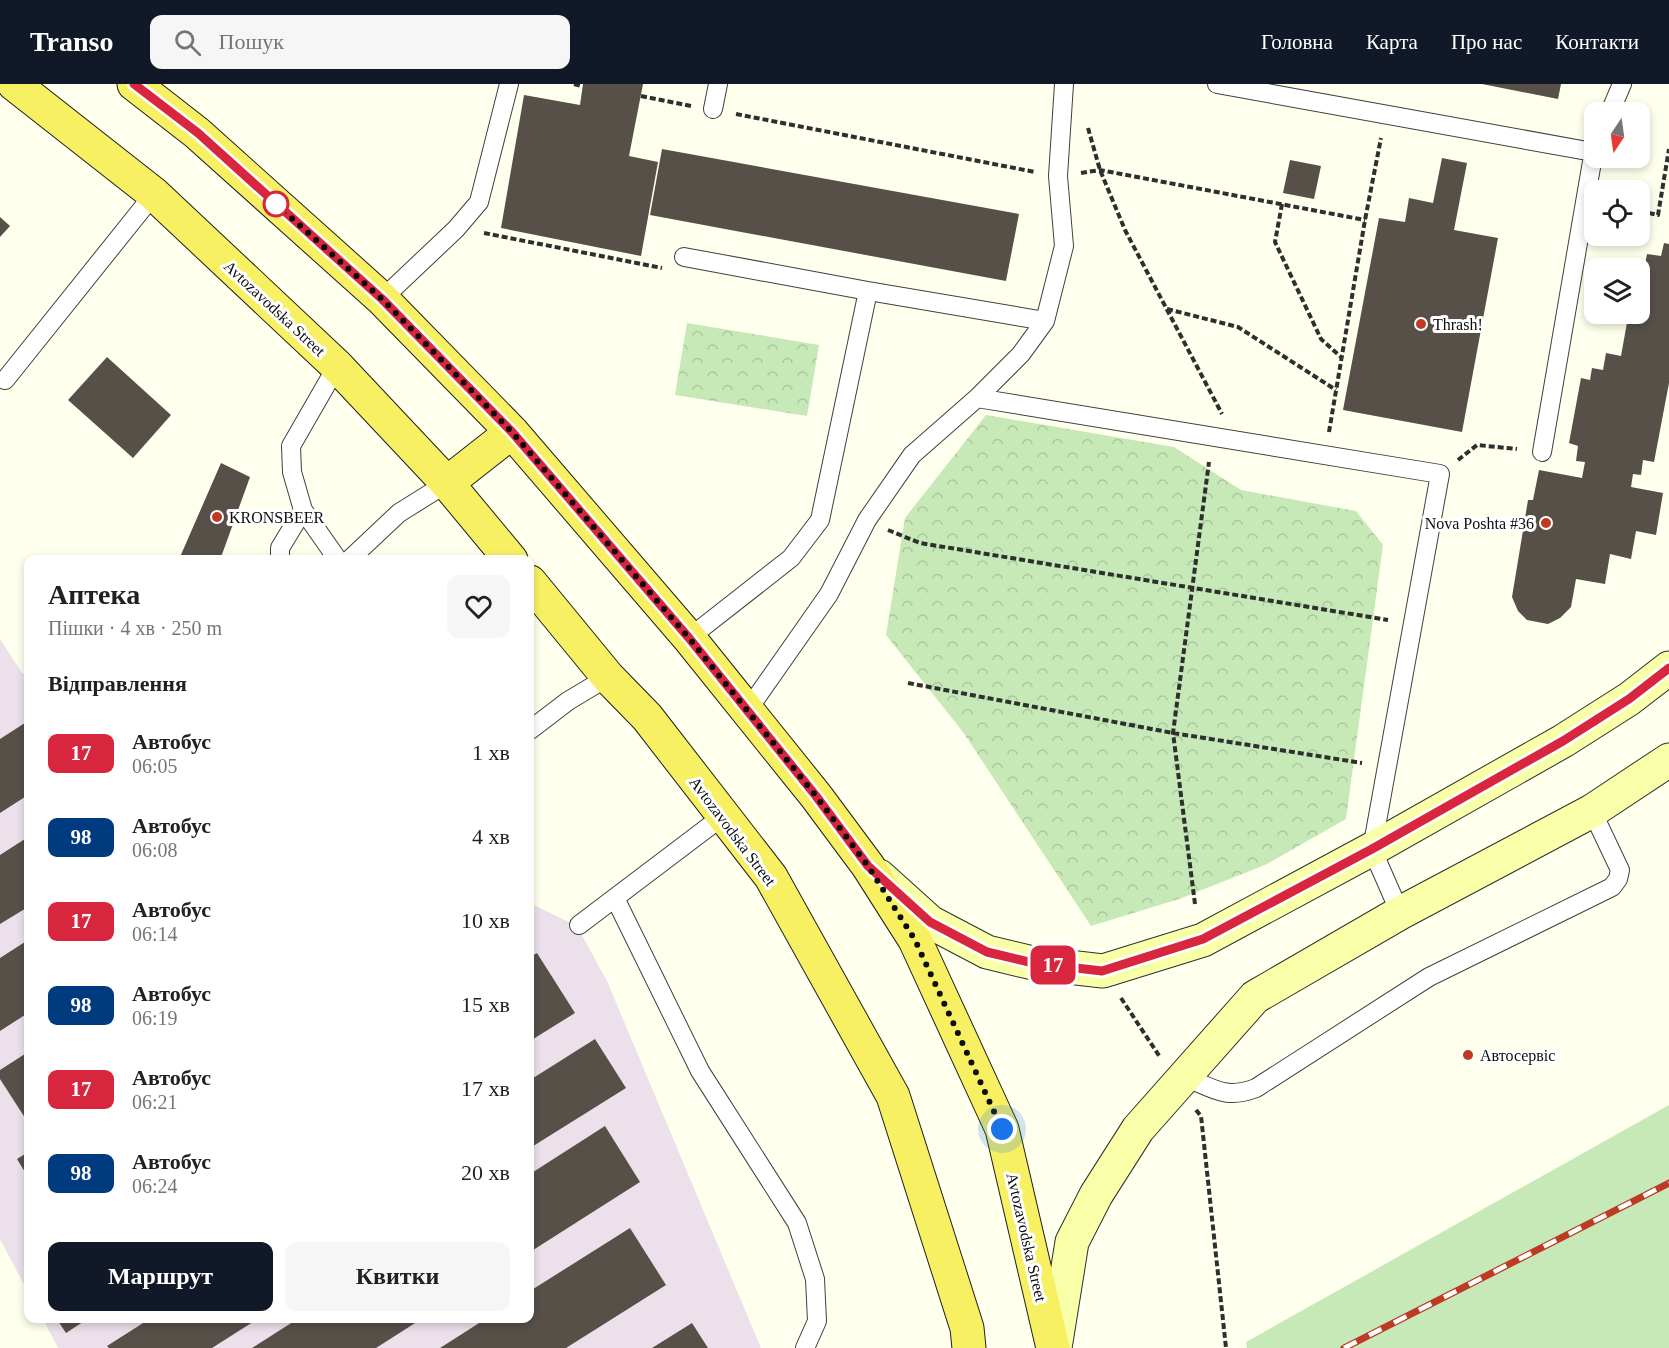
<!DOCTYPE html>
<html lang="uk">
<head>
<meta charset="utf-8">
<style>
  :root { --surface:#fff; --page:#f6f6f6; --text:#202124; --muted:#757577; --accent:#111827 }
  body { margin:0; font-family:"Times New Roman",serif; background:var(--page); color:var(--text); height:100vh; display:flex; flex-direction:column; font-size:22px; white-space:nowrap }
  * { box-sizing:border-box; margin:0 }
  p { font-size:20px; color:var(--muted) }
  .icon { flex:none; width:33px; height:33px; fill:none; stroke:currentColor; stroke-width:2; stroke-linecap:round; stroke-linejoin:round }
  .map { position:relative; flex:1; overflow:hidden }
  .sheet { position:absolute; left:24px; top:471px; width:510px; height:768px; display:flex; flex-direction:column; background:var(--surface); border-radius:12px; box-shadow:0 3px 9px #0003 }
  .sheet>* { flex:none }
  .badge { padding:0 12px; border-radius:9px; font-size:21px; line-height:39px }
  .needle { width:39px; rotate:193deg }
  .controls { position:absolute; left:1584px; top:18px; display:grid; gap:12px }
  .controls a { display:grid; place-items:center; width:66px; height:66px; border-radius:12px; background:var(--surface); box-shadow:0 3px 9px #0003; font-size:30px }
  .you { position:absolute; width:30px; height:30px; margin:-15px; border:4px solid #fff; border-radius:50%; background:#1a73e8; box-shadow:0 0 0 9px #1a73e833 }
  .map>.badge { position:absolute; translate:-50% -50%; box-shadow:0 0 0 3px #fff }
  h2 { padding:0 24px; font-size:22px; line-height:54px }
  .round { display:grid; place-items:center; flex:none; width:63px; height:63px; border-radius:12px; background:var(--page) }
  .overview { display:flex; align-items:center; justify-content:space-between; height:102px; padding:0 24px }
  h1 { font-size:28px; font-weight:800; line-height:45px }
  .button { display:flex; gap:12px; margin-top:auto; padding:12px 24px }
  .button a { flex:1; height:69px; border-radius:12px; background:var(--accent); color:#fff; font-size:24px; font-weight:800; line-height:69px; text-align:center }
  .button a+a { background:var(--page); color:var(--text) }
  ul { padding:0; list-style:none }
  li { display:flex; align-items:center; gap:18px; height:84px; padding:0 24px }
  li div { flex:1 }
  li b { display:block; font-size:22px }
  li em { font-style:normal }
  li .badge { min-width:66px; font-weight:700; text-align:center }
  header { display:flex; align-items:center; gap:36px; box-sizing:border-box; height:84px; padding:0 30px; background:var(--accent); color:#fff }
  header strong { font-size:28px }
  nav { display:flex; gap:33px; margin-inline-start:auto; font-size:21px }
  .search { width:420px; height:54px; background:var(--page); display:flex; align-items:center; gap:15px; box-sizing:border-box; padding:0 21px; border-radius:12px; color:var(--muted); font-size:22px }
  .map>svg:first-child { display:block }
  .industrial { fill:#ece1eb }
  .grass { fill:#c7e9b7 }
  .park { fill:url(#park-crowns) }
  .building { fill:#565049 }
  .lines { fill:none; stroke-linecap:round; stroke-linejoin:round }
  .lane-casing { stroke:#404040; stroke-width:20 }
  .secondary-casing { stroke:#2f2f2f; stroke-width:35 }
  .primary-casing { stroke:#1e1e1e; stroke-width:35 }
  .path { stroke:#2f2f2f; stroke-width:4; stroke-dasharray:6 3; stroke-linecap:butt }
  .lane { stroke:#fff; stroke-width:18 }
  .secondary { stroke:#f8ffa8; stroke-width:33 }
  .primary { stroke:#f8f063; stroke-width:33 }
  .rail-casing { stroke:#bd3a25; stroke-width:7 }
  .rail { stroke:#fff; stroke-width:4.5; stroke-dasharray:14; stroke-linecap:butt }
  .line-casing { stroke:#fff; stroke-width:14 }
  .line { stroke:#d7263d; stroke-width:9 }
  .walk { stroke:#0d0d0d; stroke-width:6; stroke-dasharray:0 10.8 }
  .stop-dot { fill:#fff; stroke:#d7263d; stroke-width:3 }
  .poi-dot { fill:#bd3a25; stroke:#fff; stroke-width:2 }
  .labels { text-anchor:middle; stroke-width:6; stroke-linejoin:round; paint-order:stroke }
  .street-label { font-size:16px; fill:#0d0d0d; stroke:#fff }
  .poi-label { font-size:16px; fill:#0d0d0d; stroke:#fff; text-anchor:start }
</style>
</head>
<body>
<header>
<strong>Transo</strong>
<div class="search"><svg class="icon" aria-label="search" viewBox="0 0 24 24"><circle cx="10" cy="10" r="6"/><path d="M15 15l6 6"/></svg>Пошук</div>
<nav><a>Головна</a><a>Карта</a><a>Про нас</a><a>Контакти</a></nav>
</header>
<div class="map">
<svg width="1669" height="1264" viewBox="0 0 1669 1264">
  <defs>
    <pattern id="park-crowns" width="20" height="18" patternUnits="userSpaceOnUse" patternTransform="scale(1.5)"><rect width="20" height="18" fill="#c7e9b7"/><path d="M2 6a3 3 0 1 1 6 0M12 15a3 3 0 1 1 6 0" fill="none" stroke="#aac79c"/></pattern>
  </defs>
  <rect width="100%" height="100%" fill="#ffffed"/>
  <path class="industrial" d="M0 555 22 589 28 591V1208L0 1155Z
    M530 819 577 842 607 897 761 1264H58L43 1235 530 1234Z"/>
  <path class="grass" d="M1669 1021V1264H1247L1246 1258Z"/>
  <path class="park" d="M687 239 819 261 807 332 675 311Z
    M986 331 1174 363 1241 406 1356 427 1383 461 1346 735 1265 781 1179 815 1091 842 963 648 886 551 905 434Z"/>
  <path class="building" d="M583 0H643L629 72 658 78 641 172 501 144 524 11 580 21Z
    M1482 0H1561L1558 15Z
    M662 65 1019 130 1006 197 650 131Z
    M1442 74 1467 79 1454 146 1498 154 1462 348 1343 326 1379 134 1405 138 1409 114 1433 119Z
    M1290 76 1321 82 1314 115 1283 109Z
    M0 133 10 142 0 153Z
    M1664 159 1669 160V299L1654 378 1643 376 1641 391 1633 390 1631 403 1663 409 1656 451 1636 447 1631 475 1610 470 1605 500 1576 495 1571 523 1560 534 1548 540 1527 536 1518 527 1512 513 1528 416H1533L1539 386 1582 394 1585 378 1576 377 1578 362 1569 359 1581 294 1590 296 1592 284 1603 286 1606 269 1621 272 1628 233 1635 234 1636 230H1640L1641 203H1640V185L1644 186 1647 170 1661 172Z
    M107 273 171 331 133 374 68 316Z
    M221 379 250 393 220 476H186L180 473Z
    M28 637V711L0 729V655Z
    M28 753V823L0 840V771Z
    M28 856V929L0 947V874Z
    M537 869 575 929 530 957V873Z
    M595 955 626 1004 530 1064V996Z
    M28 968V1036L27 1037 0 995V986Z
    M605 1042 640 1098 530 1168V1090Z
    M28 1068V1093L17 1075Z
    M630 1144 666 1201 566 1264H440L487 1234H530V1207Z
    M56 1234H89L66 1249Z
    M151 1234H259L212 1264H109L107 1262Z
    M299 1234H423L376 1264H252Z
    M692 1239 708 1264H652Z"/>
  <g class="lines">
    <defs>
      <path id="lane" d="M1217 0 1593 68
        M713 25 718 0
        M1610 28 1622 0
        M684 173 868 207 1045 237
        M382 215 456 145 479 118 509 0
        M337 282 291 362 292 388 303 426 338 476
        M5 296 154 110
        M977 314 1021 270 1045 237 1064 162 1058 92 1064 0
        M1542 368 1594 66
        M280 476V464L303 426
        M349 476 399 429 447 399
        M689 554 791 474 820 436 868 207
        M747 627 829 510 867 436 912 371 977 314 1440 390 1372 765 1400 829
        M530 646 568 617 608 593
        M615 814 700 987 797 1139 815 1195 817 1237 805 1264
        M579 841 723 732
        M1185 993C1213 1004 1225 1016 1256 1004L1429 893 1612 803 1618 795 1620 786 1592 727"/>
      <path id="secondary" d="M879 792 930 838 987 868 1033 879 1103 887 1203 856 1372 765 1563 657 1629 615 1669 584
        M1055 1264 1072 1158 1096 1111 1138 1045 1255 913 1400 829 1592 727 1669 676"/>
      <path id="primary" d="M14 0 154 110 337 282 447 399 511 476
        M134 0 197 49 382 215 512 348 689 554 816 712 868 782 915 856 1002 1045 1053 1264
        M447 399 512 348
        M530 498 608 593 647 633 771 793 893 1012 967 1244 969 1264"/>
    </defs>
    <use href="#lane" class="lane-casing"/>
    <use href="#secondary" class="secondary-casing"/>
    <use href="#primary" class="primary-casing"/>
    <path class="path" d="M574 0 582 2
      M641 12 691 22
      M736 30 1035 88
      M1088 44 1100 86 1125 146 1222 330
      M1081 89 1100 86 1365 136
      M1282 120 1275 158 1321 255 1341 273
      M1640 127 1658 131 1669 65
      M484 149 662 184
      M1167 225 1238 243 1336 306
      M1329 348 1365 136 1381 54
      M1458 376 1477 361 1517 365
      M888 446 920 459 1388 536
      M908 599 1173 649 1362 679
      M1195 820 1173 649 1209 378
      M1121 914 1160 973
      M1196 1026 1201 1032 1226 1264"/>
    <use href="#lane" class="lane"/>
    <use href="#secondary" class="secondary"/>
    <use href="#primary" class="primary"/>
    <defs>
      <path id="rail" d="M1344 1264 1669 1099"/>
    </defs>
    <use href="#rail" class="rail-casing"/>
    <use href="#rail" class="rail"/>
  </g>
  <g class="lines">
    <defs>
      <path id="line" d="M134 0 198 49 382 215 512 348 689 554 816 712 868 782 930 838 987 868 1033 879 1102 887 1203 855 1372 765 1563 657 1629 615 1669 584"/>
    </defs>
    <use href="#line" class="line-casing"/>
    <use href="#line" class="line"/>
    <path class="walk" d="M276 120 382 215 512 348 689 554 816 712 868 782 915 856 1002 1045"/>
  </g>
  <circle class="stop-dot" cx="276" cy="120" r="12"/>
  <g class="poi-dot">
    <circle cx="1421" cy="240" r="6"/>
    <circle cx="217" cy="433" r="6"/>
    <circle cx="1546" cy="439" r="6"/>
    <circle cx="1468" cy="971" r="6"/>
  </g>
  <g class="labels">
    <g class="street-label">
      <text transform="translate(275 224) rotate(43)" y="6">Avtozavodska Street</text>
      <text transform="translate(733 747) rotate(53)" y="6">Avtozavodska Street</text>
      <text transform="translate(1027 1153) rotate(77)" y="6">Avtozavodska Street</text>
    </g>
    <g class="poi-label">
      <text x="1433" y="246">Thrash!</text>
      <text x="229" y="439">KRONSBEER</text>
      <text x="1534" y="445" text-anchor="end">Nova Poshta #36</text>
      <text x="1480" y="977">Автосервіс</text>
    </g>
  </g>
</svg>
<div class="controls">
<a><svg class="needle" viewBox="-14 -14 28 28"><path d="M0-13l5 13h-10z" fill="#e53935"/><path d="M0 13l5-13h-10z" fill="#757577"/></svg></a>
<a><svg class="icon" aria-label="locate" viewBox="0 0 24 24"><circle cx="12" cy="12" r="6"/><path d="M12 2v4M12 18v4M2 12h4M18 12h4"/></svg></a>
<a><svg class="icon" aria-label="layers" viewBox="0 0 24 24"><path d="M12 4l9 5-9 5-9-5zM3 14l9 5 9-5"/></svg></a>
</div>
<div class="you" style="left:1002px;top:1045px"></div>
<b class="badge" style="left:1053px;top:881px;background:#d7263d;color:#fff">17</b>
<section class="sheet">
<div class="overview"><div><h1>Аптека</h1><p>Пішки · 4 хв · 250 m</p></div><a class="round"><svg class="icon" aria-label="heart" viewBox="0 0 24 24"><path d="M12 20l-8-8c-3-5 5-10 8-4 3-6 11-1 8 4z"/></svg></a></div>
<h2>Відправлення</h2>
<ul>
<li><span class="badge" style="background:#d7263d;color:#fff">17</span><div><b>Автобус</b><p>06:05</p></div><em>1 хв</em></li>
<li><span class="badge" style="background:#003b80;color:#fff">98</span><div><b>Автобус</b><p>06:08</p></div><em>4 хв</em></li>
<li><span class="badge" style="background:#d7263d;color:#fff">17</span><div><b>Автобус</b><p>06:14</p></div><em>10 хв</em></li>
<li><span class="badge" style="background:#003b80;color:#fff">98</span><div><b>Автобус</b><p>06:19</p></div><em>15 хв</em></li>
<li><span class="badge" style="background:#d7263d;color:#fff">17</span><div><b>Автобус</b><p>06:21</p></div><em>17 хв</em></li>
<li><span class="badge" style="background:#003b80;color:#fff">98</span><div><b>Автобус</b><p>06:24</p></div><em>20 хв</em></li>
</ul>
<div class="button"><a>Маршрут</a><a>Квитки</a></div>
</section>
</div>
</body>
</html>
